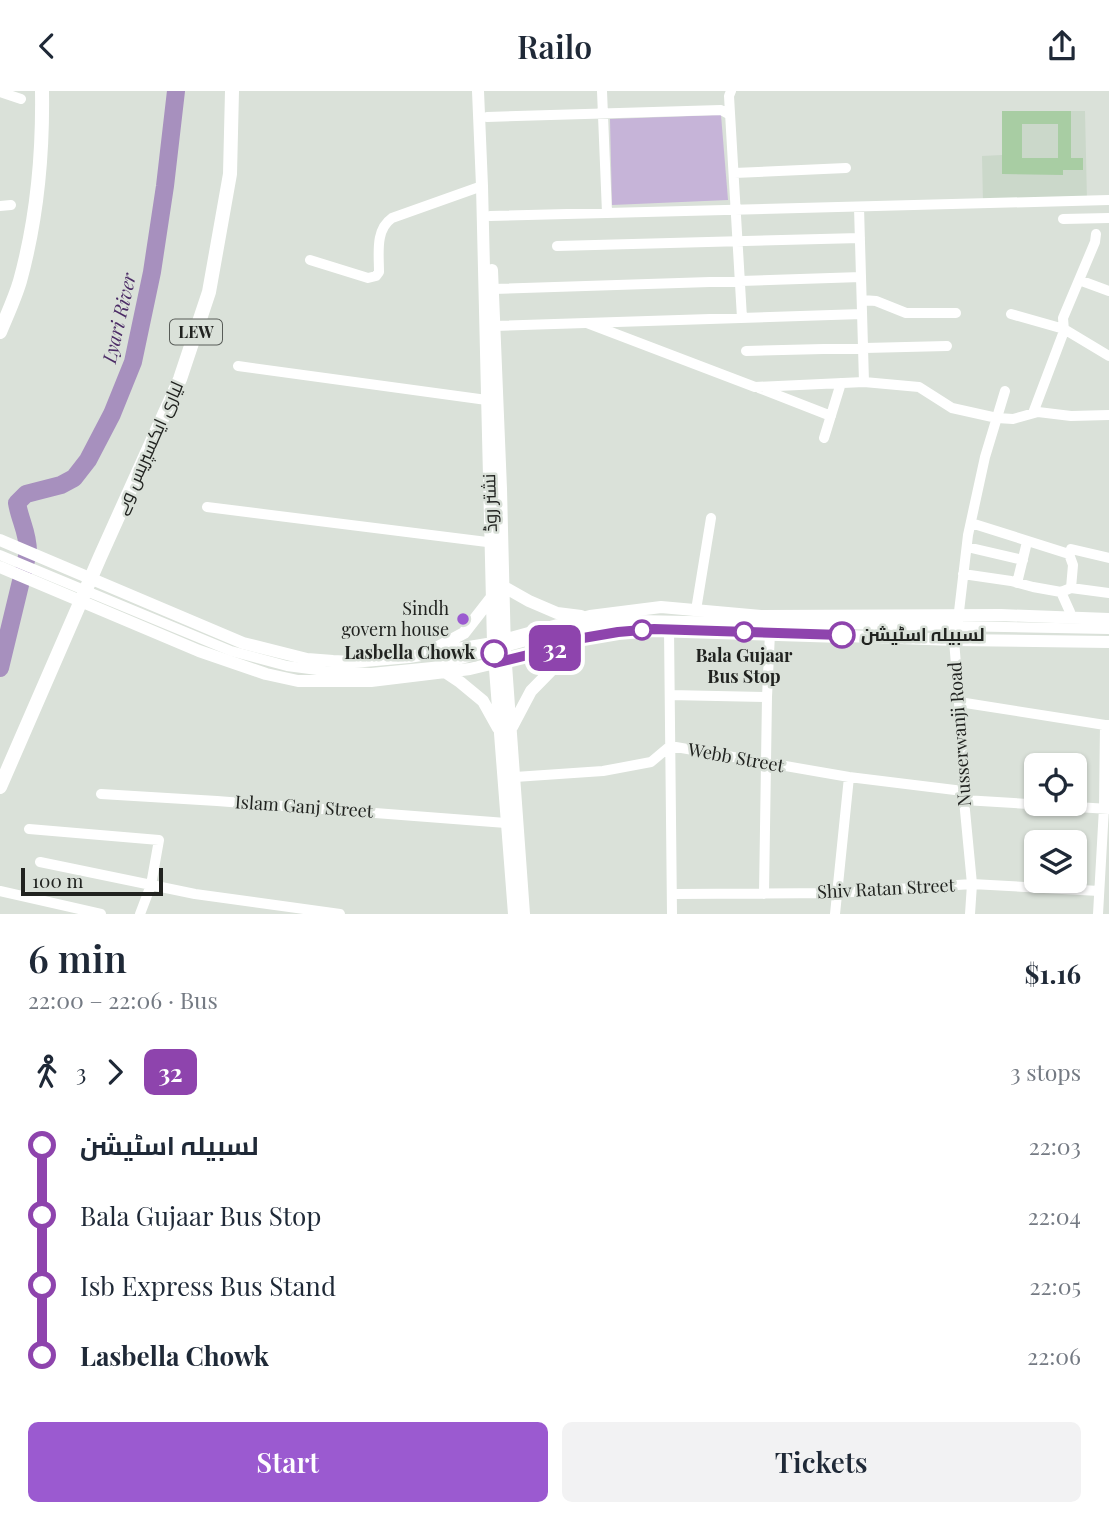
<!DOCTYPE html>
<html lang="en">
<head>
<meta charset="utf-8">
<style>
  :root { --surface:#fff; --page:#f2f2f3; --text:#1f2937; --muted:#747a83; --accent:#9b5ad0 }
  body { margin:0; font-family:"Playfair Display",Cairo,serif; background:var(--page); color:var(--text); height:100vh; display:flex; flex-direction:column; font-size:26px; white-space:nowrap }
  * { box-sizing:border-box; margin:0 }
  p { font-size:23px; color:var(--muted) }
  .icon { flex:none; width:38px; height:38px; fill:none; stroke:currentColor; stroke-width:2; stroke-linecap:round; stroke-linejoin:round }
  .map { position:relative; height:823px; overflow:hidden }
  .side { display:flex; flex-direction:column; background:var(--surface); flex:1 }
  .side>* { flex:none }
  .badge { padding:0 14px; border-radius:10px; font-size:24px; line-height:46px }
  .tools { position:absolute; left:1024px; top:662px; display:grid; gap:14px }
  .tools a { display:grid; place-items:center; width:63px; height:63px; border-radius:10px; background:var(--surface); box-shadow:0 2px 5px #0004; font-size:35px }
  .scale { position:absolute; left:21px; bottom:18px; width:142px; box-sizing:border-box; padding-left:7px; border:4px solid #212320; border-top:0; font-size:19px; line-height:24px; white-space:nowrap; color:#212320; -webkit-text-stroke:5px #dae1d9; paint-order:stroke }
  .map>.badge { position:absolute; translate:-50% -50%; box-shadow:0 0 0 4px #fff }
  .legs { display:flex; align-items:center; gap:10px; height:77px; padding:0 28px; font-size:23px }
  .legs p { margin-inline-start:auto }
  .summary { display:flex; align-items:center; justify-content:space-between; height:119px; padding:0 28px }
  h1 { font-size:38px; font-weight:600; line-height:52px }
  .cta { display:flex; gap:14px; margin-top:auto; padding:14px 28px }
  .cta a { flex:1; height:80px; border-radius:10px; background:var(--accent); color:#fff; font-size:28px; font-weight:600; line-height:80px; text-align:center }
  .cta a+a { background:var(--page); color:var(--text) }
  ul { padding:0 28px; list-style:none }
  li { display:flex; align-items:center; gap:24px; height:70px; font-size:26px }
  li i { display:grid; place-items:center; width:10px; height:100%; margin:0 9px; background:currentColor }
  li i::after { content:''; width:18px; height:18px; margin:-9px; border:5px solid; border-radius:50%; background:var(--surface) }
  li p { margin-inline-start:auto }
  li:first-child i { background:linear-gradient(#0000 50%,currentColor 0) }
  li:last-child i { background:linear-gradient(currentColor 50%,#0000 0) }
  header { display:flex; justify-content:space-between; align-items:center; height:91px; padding:0 28px; background:var(--surface); font-size:32px; font-weight:600 }
  .map>svg:first-child { display:block }
  .built { fill:#cbd8ca }
  .green { fill:#c6b4d8 }
  .lines { fill:none; stroke-linecap:round; stroke-linejoin:round }
  .river { stroke:#a790be; stroke-width:18 }
  .building { fill:#a8cda3; fill-rule:evenodd }
  .minor { stroke:#fff; stroke-width:10 }
  .major { stroke:#fff; stroke-width:12 }
  .highway { stroke:#fff; stroke-width:14 }
  .line-1-casing { stroke:#fff; stroke-width:16 }
  .line-1 { stroke:#8e44ad; stroke-width:10 }
  .poi-dot { fill:#9b5ad0; stroke:#dae1d9; stroke-width:2.5 }
  .stop-1-dot { fill:#fff; stroke:#8e44ad; stroke-width:3.5 }
  .labels { text-anchor:middle; stroke-width:5; stroke-linejoin:round; paint-order:stroke }
  .shield { fill:#dae1d9; stroke:#585c58; stroke-width:2 }
  .shield-label { font-size:16px; font-weight:bold; fill:#212320 }
  .street-label { font-size:18px; fill:#212320; stroke:#dae1d9 }
  .poi-label { font-size:18px; fill:#212320; stroke:#dae1d9; text-anchor:end }
  .stop-label { font-size:18px; font-weight:bold; fill:#212320; stroke:#dae1d9; text-anchor:start }
  .water-label { font-size:19px; font-style:italic; fill:#4c2c66; stroke:#dae1d9 }
</style>
</head>
<body>
<header><svg class="icon" aria-label="back" viewBox="0 0 24 24"><path d="M15 5l-7 7 7 7"/></svg>Railo<svg class="icon" aria-label="share" viewBox="0 0 24 24"><path d="M12 15V3M7 8l5-5 5 5M5 13v7h14v-7"/></svg></header>
<div class="map">
<svg width="1109" height="823" viewBox="0 0 1109 823">
  <rect width="100%" height="100%" fill="#dae1d9"/>
  <path class="built" d="M1002 20H1085L1087 110 983 112 982 65 1002 64Z"/>
  <path class="green" d="M721 24 728 109 612 114 610 28Z"/>
  <g class="lines">
    <path class="river" d="M0 577 28 461C28 441 20 430 17 412L26 403 61 394 74 387 88 369 112 323 133 271 152 181 165 95 176 0"/>
  </g>
  <path class="building" d="M1002 20H1071V67H1083V79H1063V84L1002 83ZM1022 33H1058V67H1022Z"/>
  <g class="lines">
    <path class="minor" d="M602 0 607 122
      M731 0 729 5 742 227
      M0 1 21 8
      M487 26 721 19 730 24
      M734 82 846 77
      M0 115 11 114
      M859 116 864 291
      M490 125 1109 109
      M1063 128 1109 127
      M557 155 860 147
      M310 169 368 187 376 185 379 181C379 162 375 139 392 127L482 95
      M1079 189 1109 200
      M493 198 861 186
      M862 209 876 210 906 222H956
      M1011 223 1064 238 1109 265
      M587 232 755 296 864 291 919 296 952 317 997 327 1013 328 1038 321 1071 325 1109 324
      M495 235 862 223
      M746 260 947 255
      M238 275 494 310
      M759 297 831 325
      M1033 322 1064 240 1063 227 1095 151 1096 143
      M824 347 841 292
      M207 416 495 452
      M971 432 1069 463
      M967 456 1023 469
      M0 464 231 560 287 575 325 580 371 582 432 576 577 536 636 529 1109 538
      M963 483 1011 490 1033 496 1061 501
      M1017 492 1027 451
      M1071 497 1109 502
      M696 519 711 427
      M1070 521 1061 501 1071 497 1073 474 1069 463 1071 458 1109 467
      M958 529 968 444 985 366 1005 300
      M669 538 672 823
      M955 543 954 549 959 611 964 709 972 793 970 823
      M670 604 767 606
      M959 611 1105 634
      M515 686 603 680 651 671 670 655 849 686 963 700
      M101 703 217 710 506 732
      M964 709 1109 718
      M29 738 159 749 151 794 140 823
      M40 771 195 803 340 823
      M0 800 101 823
      M673 803 837 802 972 793 1099 800
      M764 803 767 606 770 542
      M835 823 849 686
      M1098 823 1104 717 1105 634H1109"/>
    <path class="major" d="M478 0 482 95 493 552 514 823
      M492 179 501 398 505 560 524 823
      M0 449 243 552 307 568 333 570 353 571 409 566 493 552 590 525 661 516 761 525 1001 524 1109 528
      M0 476 199 560 266 583 298 590H371L470 578 548 559 583 547 618 541 654 538 954 549 1109 551
      M504 496 529 510 557 522 581 525
      M436 557 464 542 492 506
      M445 581 460 591 483 610 498 637
      M512 636 531 600 581 549"/>
    <path class="highway" d="M0 241C7 224 15 207 20 190 37 128 43 64 42 0
      M0 696 100 466 180 288 209 201 230 83 232 0"/>
  </g>
  <g class="lines">
    <defs>
      <path id="line-1" d="M494 562 495 572 548 559 583 547 618 541 654 538 842 544"/>
    </defs>
    <use href="#line-1" class="line-1-casing"/>
    <use href="#line-1" class="line-1"/>
  </g>
  <circle class="poi-dot" cx="463" cy="528" r="7"/>
  <g class="stop-1-dot">
    <circle cx="642" cy="539" r="9"/>
    <circle cx="744" cy="541" r="9"/>
    <circle cx="842" cy="544" r="12"/>
    <circle cx="494" cy="562" r="12"/>
  </g>
  <g class="labels">
    <rect class="shield" x="170" y="228.5" width="52" height="25" rx="5"/>
    <g class="shield-label">
      <text x="196" y="247">LEW</text>
    </g>
    <g class="street-label">
      <text transform="translate(149 357) rotate(-66)" y="6">لیاری ایکسپریس وے</text>
      <text transform="translate(490 412) rotate(-92)" y="6">نشتر روڈ</text>
      <text transform="translate(960 643) rotate(-94)" y="6">Nusserwanji Road</text>
      <text transform="translate(736 667) rotate(10)" y="6">Webb Street</text>
      <text transform="translate(304 716) rotate(4)" y="6">Islam Ganj Street</text>
      <text transform="translate(886 798) rotate(-3)" y="6">Shiv Ratan Street</text>
    </g>
    <g class="poi-label">
      <text x="449" y="524">Sindh<tspan x="449" dy="21">govern house</tspan></text>
    </g>
    <g class="stop-label">
      <text x="861" y="550">لسبیلہ اسٹیشن</text>
      <text x="475" y="568" text-anchor="end">Lasbella Chowk</text>
      <text x="744" y="571" text-anchor="middle">Bala Gujaar<tspan x="744" dy="21">Bus Stop</tspan></text>
    </g>
    <g class="water-label">
      <text transform="translate(119 227) rotate(-77)" y="7">Lyari River</text>
    </g>
  </g>
</svg>
<div class="tools">
<a><svg class="icon" aria-label="locate" viewBox="0 0 24 24"><circle cx="12" cy="12" r="6"/><path d="M12 2v4M12 18v4M2 12h4M18 12h4"/></svg></a>
<a><svg class="icon" aria-label="layers" viewBox="0 0 24 24"><path d="M12 4l9 5-9 5-9-5zM3 14l9 5 9-5"/></svg></a>
</div>
<div class="scale">100 m</div>
<b class="badge" style="left:555px;top:557px;background:#8e44ad;color:#fff">32</b>
</div>
<section class="side">
<div class="summary"><div><h1>6 min</h1><p>22:00 – 22:06 · Bus</p></div><b>$1.16</b></div>
<div class="legs"><svg class="icon" aria-label="walk" viewBox="0 0 24 24"><circle cx="13" cy="4" r="2"/><path d="M13 8l-2 6 4 7M11 14l-3 7M7 12l3-4h3l4 4"/></svg>3<svg class="icon" aria-label="forward" viewBox="0 0 24 24"><path d="M9 5l7 7-7 7"/></svg><b class="badge" style="background:#8e44ad;color:#fff">32</b><p>3 stops</p></div>
<ul>
<li><i style="color:#8e44ad"></i><b>لسبیلہ اسٹیشن</b><p>22:03</p></li>
<li><i style="color:#8e44ad"></i><span>Bala Gujaar Bus Stop</span><p>22:04</p></li>
<li><i style="color:#8e44ad"></i><span>Isb Express Bus Stand</span><p>22:05</p></li>
<li><i style="color:#8e44ad"></i><b>Lasbella Chowk</b><p>22:06</p></li>
</ul>
<div class="cta"><a>Start</a><a>Tickets</a></div>
</section>
</body>
</html>
